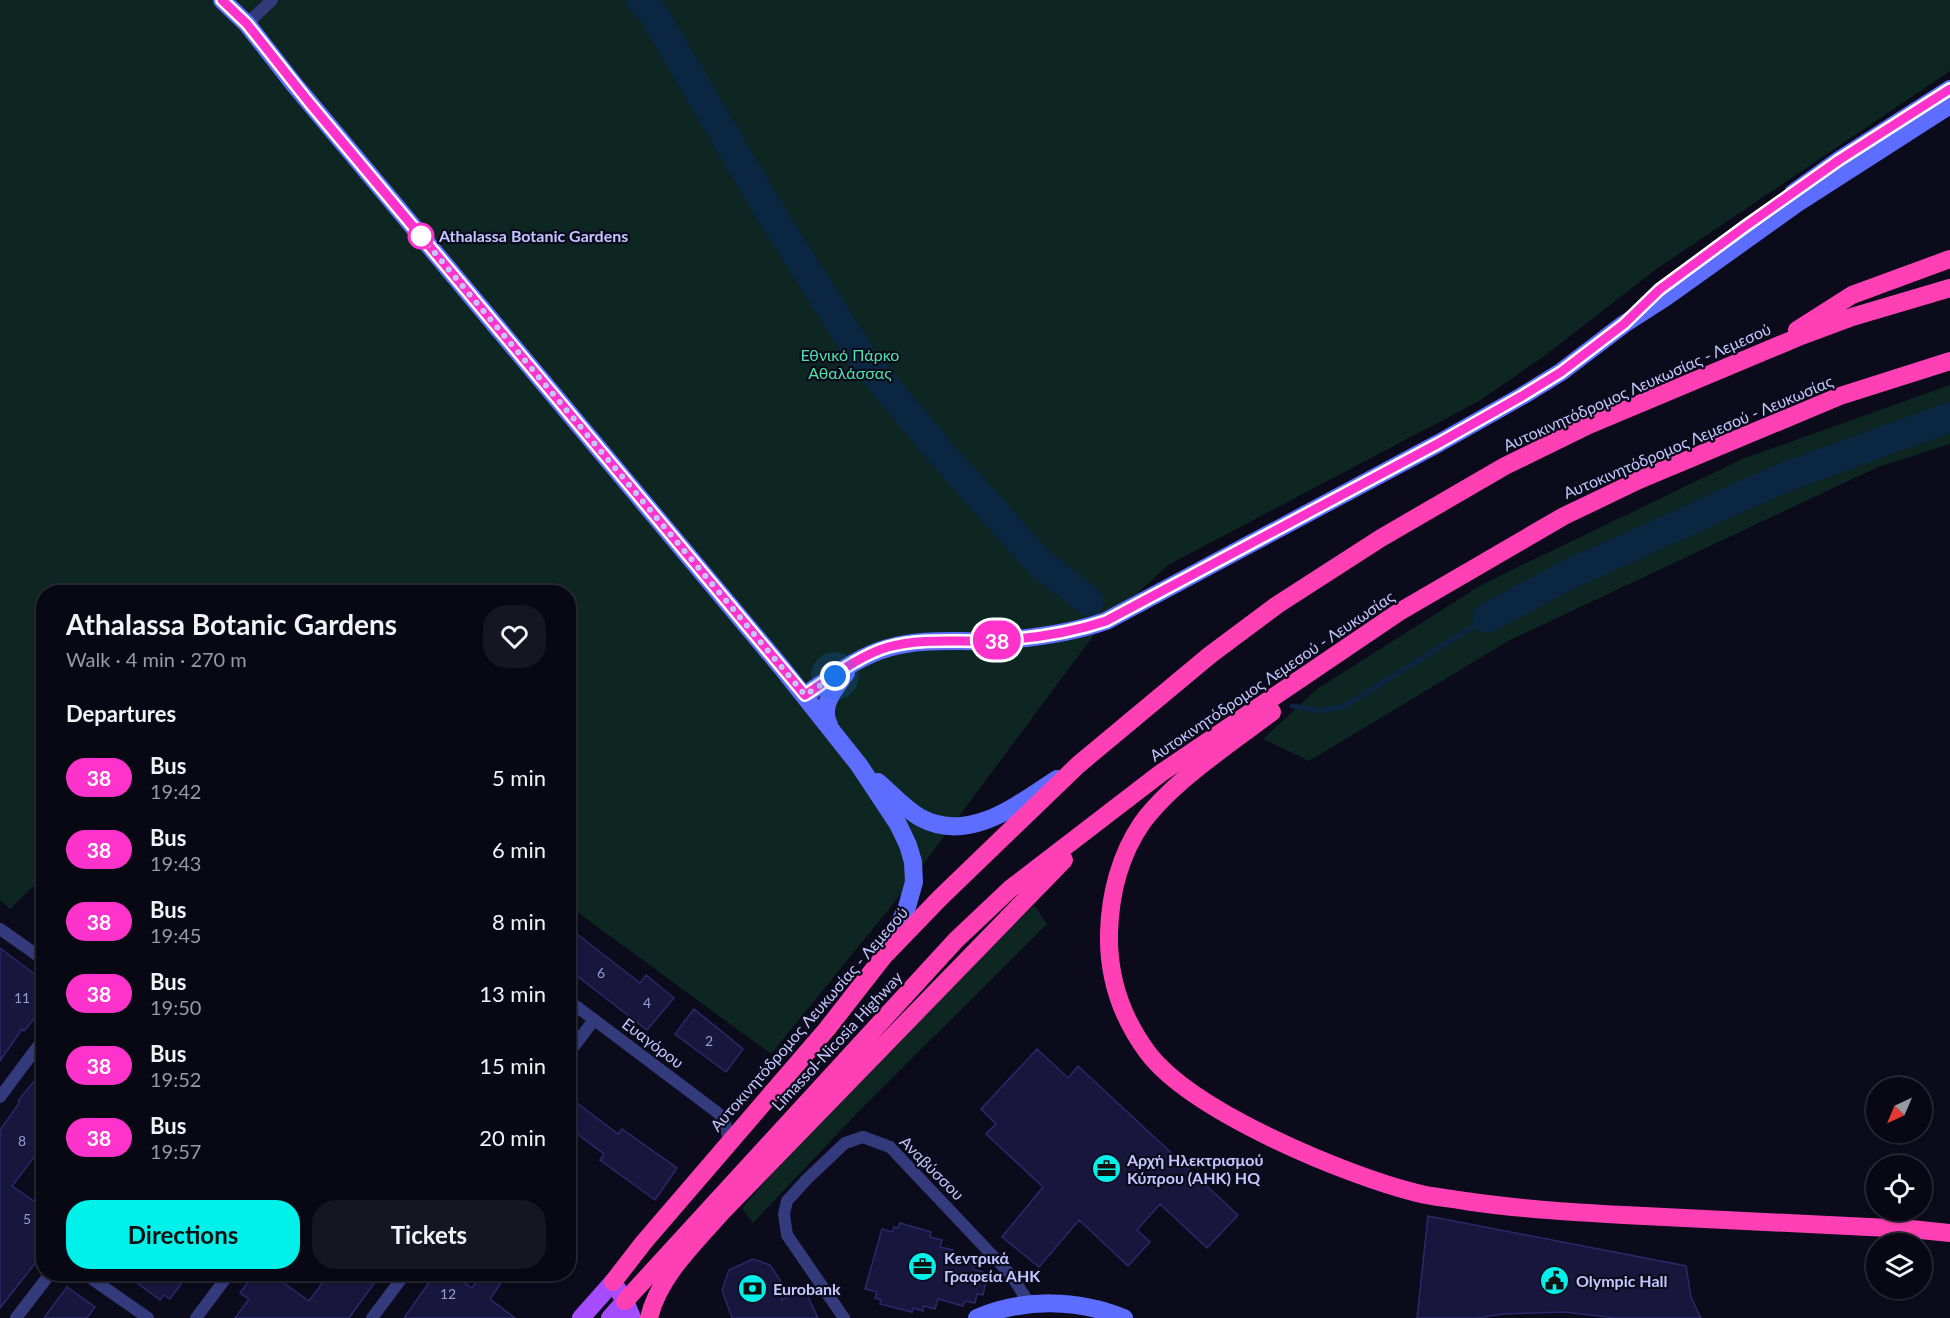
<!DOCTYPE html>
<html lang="en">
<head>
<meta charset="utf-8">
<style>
  :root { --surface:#080815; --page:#161622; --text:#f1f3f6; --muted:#989aa0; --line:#292934; --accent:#00f0ea }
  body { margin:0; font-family:Lato,sans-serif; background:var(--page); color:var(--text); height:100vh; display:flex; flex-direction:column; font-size:22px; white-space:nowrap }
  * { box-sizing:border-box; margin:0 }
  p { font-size:20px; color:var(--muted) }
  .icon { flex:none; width:33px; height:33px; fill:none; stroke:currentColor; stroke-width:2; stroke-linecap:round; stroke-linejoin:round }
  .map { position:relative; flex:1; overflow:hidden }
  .panel { position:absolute; left:36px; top:585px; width:540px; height:696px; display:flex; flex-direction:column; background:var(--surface); border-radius:24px; box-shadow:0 2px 4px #0004,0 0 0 2px var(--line) }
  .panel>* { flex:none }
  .badge { padding:0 12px; border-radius:20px; font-size:21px; line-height:39px }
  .needle { width:39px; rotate:224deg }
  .tools { position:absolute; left:1866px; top:1077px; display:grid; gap:12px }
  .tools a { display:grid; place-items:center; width:66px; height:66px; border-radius:50%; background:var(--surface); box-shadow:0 2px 4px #0004,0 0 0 2px var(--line); font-size:30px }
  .you { position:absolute; width:30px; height:30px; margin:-15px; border:4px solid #fff; border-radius:50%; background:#1a73e8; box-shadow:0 0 0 9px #1a73e833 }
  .map>.badge { position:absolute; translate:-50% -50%; box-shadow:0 0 0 3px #fff }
  h2 { padding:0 30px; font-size:22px; line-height:54px }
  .round { display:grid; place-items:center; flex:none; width:63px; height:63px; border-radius:24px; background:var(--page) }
  .summary { display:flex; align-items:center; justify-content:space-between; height:102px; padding:0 30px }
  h1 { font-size:28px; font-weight:700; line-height:45px }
  .action { display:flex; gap:12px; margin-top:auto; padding:12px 30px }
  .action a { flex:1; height:69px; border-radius:24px; background:var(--accent); color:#111; font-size:24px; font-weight:700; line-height:69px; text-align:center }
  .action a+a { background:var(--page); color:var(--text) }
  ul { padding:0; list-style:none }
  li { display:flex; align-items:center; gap:18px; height:72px; padding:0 30px }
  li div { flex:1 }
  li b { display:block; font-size:22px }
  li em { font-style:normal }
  li .badge { min-width:66px; font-weight:700; text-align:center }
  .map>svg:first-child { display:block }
  .green { fill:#0e2622 }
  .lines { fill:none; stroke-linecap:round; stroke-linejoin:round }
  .stream { stroke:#0a2640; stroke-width:5 }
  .river { stroke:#0a2640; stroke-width:30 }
  .building { fill:#19163d; stroke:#2c286a; stroke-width:1.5 }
  .street { stroke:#343b7c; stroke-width:12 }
  .secondary { stroke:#5c6dff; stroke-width:18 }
  .primary { stroke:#a54cff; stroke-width:18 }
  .highway { stroke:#ff40b4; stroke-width:18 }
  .line-casing { stroke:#fff; stroke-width:14 }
  .line { stroke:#f3c; stroke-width:9 }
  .walk { stroke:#c5c6ff; stroke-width:6; stroke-dasharray:0 10.8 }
  .stop-dot { fill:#fff; stroke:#f3c; stroke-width:3 }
  .labels { text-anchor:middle; stroke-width:4.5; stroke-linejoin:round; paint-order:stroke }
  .number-label { font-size:14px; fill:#9a9ace }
  .stop-label { font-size:16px; font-weight:bold; fill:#c5c6ff; stroke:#0b0b1c; text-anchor:start }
  .park-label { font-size:16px; fill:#50e1aa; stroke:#0b0b1c }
  .street-label { font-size:16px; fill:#c5c6ff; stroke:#0b0b1c }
  .poi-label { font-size:16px; font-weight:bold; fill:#c5c6ff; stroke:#0b0b1c; text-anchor:start }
</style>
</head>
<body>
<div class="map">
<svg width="1950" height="1318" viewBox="0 0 1950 1318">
  <rect width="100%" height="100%" fill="#0b0b1c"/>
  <path class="green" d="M0 0H1950V71L1655 270 1543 357 1479 401 1168 565 1096 632 902 893 771 1054 569 906 568 592H44L43 877 10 909 0 900Z
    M1950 385V444L1878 467 1510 640 1309 761 1263 739 1317 689 1483 584 1742 459Z
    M1034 905 1047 924 857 1113 753 1223 742 1208 831 1104 914 1021Z"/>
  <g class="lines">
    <path class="stream" d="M1292 706 1319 711 1343 707 1487 618"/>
    <path class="river" d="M641 0 653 13 768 209 863 359 941 453 1041 564 1089 601
      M1487 618 1568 575 1780 479 1950 417"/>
  </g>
  <path class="building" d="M568 927 640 983 646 975 674 998 647 1030 568 969Z
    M0 948 44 981V1007L24 1031 22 1029 0 1061Z
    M694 1009 743 1049 726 1072 675 1034Z
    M1037 1049 1068 1078 1078 1066 1238 1215 1207 1248 1160 1204 1137 1230 1150 1242 1128 1266 1079 1220 1039 1267 1002 1237 1043 1187 986 1134 996 1124 981 1109Z
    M44 1069V1144L12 1186 44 1208V1252L0 1308V1130L20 1102 18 1101Z
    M568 1096 618 1134 622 1129 677 1168 655 1200 600 1160 604 1154 568 1127Z
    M1428 1216 1686 1266 1691 1297 1701 1318H1616L1564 1312 1503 1314 1477 1318H1417Z
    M900 1223 931 1232 930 1237 942 1240 940 1247 953 1250 950 1258 975 1265 973 1269 983 1272 981 1280 986 1282 983 1295 977 1294 975 1303 965 1301 963 1306 938 1299 935 1309 924 1306 923 1311 913 1308 912 1312 880 1304 881 1300 875 1298 877 1292 865 1289 882 1229 892 1232 894 1227 898 1228Z
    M753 1259 770 1265 780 1280 782 1300 804 1288 818 1318H732L722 1290 729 1270Z
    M125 1274H180L175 1279 181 1284 170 1299 164 1295 160 1300Z
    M254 1274H271L309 1301 329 1274H371L378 1278 349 1318H235L249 1299 240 1293Z
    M435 1274H452L472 1288 482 1274H493L503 1280 490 1299 515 1318H404Z
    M67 1287 95 1307 87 1318H44Z"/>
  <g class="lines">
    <path class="street" d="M247 24 272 0
      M0 929 44 960
      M568 1000 718 1113 725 1122 729 1143
      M568 1054 594 1020
      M0 1097 44 1038
      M85 1274 148 1318
      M16 1318 50 1274
      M196 1318 229 1274
      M372 1318 405 1274
      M844 1318 787 1235 784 1214 787 1201 807 1179 845 1143 863 1137 890 1147 1011 1275 1029 1303"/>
    <path class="secondary" d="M222 0 247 24 293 83 782 668 859 765 898 824 908 845 913 862 914 882 907 907 886 952
      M1793 193 1839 160 1950 89
      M805 695C831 678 858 656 888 648 921 638 955 642 988 641 1029 639 1068 634 1106 621L1439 443 1522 396 1561 372 1624 324 1666 297 1796 204 1950 105
      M829 725C819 705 835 689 846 673
      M878 782C892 794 905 809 921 818 970 844 1018 804 1057 779
      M977 1318C1023 1298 1078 1299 1124 1318"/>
    <path class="primary" d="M581 1318 613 1282 625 1301 632 1318
      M610 1318 625 1301"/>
    <path class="highway" d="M1797 330 1852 295 1950 259
      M1272 712C1230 744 1173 781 1142 823 1120 855 1110 895 1109 933 1108 977 1122 1018 1148 1053 1193 1112 1345 1175 1417 1193 1432 1197 1449 1198 1465 1201 1519 1209 1570 1212 1624 1215 1719 1220 1815 1225 1911 1229L1950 1233
      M613 1282 644 1242 827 1029 884 956 940 898 1078 765 1210 655 1277 605 1381 538 1505 466 1589 425 1801 336 1852 317 1950 288
      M625 1301 956 940 1010 889 1161 773 1399 612 1564 516 1639 480 1840 396 1950 361
      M649 1318C659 1276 694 1244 721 1213L1064 860"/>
  </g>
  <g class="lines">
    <defs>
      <path id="line" d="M222 0 247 24 308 101 805 695C831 678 858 656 888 647 921 638 955 642 989 641 1029 639 1067 634 1106 621L1439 443 1522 396 1561 372 1624 324 1659 290 1743 228 1839 160 1950 89"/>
    </defs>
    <use href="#line" class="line-casing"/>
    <use href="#line" class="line"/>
    <path class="walk" d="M421 236 414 228 805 695 835 676"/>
  </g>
  <defs>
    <symbol id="office-disc" viewBox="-11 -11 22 22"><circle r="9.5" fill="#00f0ea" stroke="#0b0b1c"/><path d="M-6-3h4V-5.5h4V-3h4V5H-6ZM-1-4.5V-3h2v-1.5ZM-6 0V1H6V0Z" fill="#111"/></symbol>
    <symbol id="civic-disc" viewBox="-11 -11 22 22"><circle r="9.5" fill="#00f0ea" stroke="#0b0b1c"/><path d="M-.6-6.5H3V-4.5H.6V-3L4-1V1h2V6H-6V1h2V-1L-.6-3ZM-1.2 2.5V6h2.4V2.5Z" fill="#111"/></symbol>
    <symbol id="bank-disc" viewBox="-11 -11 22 22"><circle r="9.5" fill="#00f0ea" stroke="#0b0b1c"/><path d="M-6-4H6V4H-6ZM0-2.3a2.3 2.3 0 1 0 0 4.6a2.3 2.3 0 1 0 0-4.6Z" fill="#111"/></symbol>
  </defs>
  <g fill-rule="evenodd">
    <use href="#office-disc" x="1090" y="1152" width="33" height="33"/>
    <use href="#office-disc" x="906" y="1250" width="33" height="33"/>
    <use href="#civic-disc" x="1538" y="1264" width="33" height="33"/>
    <use href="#bank-disc" x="736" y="1272" width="33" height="33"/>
  </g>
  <circle class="stop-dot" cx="421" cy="236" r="12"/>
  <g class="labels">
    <g class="number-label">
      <text x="601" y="978">6</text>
      <text x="22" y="1003">11</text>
      <text x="647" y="1008">4</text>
      <text x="709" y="1046">2</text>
      <text x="22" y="1146">8</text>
      <text x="27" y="1224">5</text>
      <text x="448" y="1299">12</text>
    </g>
    <g class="stop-label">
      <text x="439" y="242">Athalassa Botanic Gardens</text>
    </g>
    <g class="park-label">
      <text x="850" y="361">Εθνικό Πάρκο<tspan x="850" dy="18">Αθαλάσσας</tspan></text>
    </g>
    <g class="street-label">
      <text transform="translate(1637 387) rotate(-24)" y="6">Αυτοκινητόδρομος Λευκωσίας - Λεμεσού</text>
      <text transform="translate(1698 437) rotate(-23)" y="6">Αυτοκινητόδρομος Λεμεσού - Λευκωσίας</text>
      <text transform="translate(1272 676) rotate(-34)" y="6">Αυτοκινητόδρομος Λεμεσού - Λευκωσίας</text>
      <text transform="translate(809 1019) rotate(-49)" y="6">Αυτοκινητόδρομος Λευκωσίας - Λεμεσού</text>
      <text transform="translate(837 1041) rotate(-47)" y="6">Limassol-Nicosia Highway</text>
      <text transform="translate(653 1043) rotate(37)" y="6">Ευαγόρου</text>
      <text transform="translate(932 1168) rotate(45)" y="6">Αναβύσσου</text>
    </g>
    <g class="poi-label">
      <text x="1127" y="1166">Αρχή Ηλεκτρισμού<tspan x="1127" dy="18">Κύπρου (ΑΗΚ) HQ</tspan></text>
      <text x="944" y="1264">Κεντρικά<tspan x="944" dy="18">Γραφεία ΑΗΚ</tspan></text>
      <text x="1576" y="1287">Olympic Hall</text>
      <text x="773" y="1295">Eurobank</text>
    </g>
  </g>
</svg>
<div class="tools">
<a><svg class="needle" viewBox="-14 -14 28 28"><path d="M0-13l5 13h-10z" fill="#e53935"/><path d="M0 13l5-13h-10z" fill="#989aa0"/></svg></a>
<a><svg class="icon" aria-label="locate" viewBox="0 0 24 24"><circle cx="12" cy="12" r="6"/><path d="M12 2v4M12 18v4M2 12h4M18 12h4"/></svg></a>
<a><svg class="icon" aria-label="layers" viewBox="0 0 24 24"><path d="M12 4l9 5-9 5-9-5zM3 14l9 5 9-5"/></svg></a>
</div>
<div class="you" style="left:835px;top:676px"></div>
<b class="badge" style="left:997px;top:640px;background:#f3c;color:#fff">38</b>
<section class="panel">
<div class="summary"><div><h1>Athalassa Botanic Gardens</h1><p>Walk · 4 min · 270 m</p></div><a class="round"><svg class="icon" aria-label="heart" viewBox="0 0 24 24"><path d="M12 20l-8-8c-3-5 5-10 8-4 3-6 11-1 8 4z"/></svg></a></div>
<h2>Departures</h2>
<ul>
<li><span class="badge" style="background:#f3c;color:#fff">38</span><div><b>Bus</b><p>19:42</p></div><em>5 min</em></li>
<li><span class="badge" style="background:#f3c;color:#fff">38</span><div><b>Bus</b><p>19:43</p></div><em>6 min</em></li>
<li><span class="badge" style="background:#f3c;color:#fff">38</span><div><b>Bus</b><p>19:45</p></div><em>8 min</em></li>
<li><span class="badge" style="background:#f3c;color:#fff">38</span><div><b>Bus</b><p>19:50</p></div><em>13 min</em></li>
<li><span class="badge" style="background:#f3c;color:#fff">38</span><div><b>Bus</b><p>19:52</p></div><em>15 min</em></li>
<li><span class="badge" style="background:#f3c;color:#fff">38</span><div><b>Bus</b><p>19:57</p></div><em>20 min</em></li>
</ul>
<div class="action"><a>Directions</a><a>Tickets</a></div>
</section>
</div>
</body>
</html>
